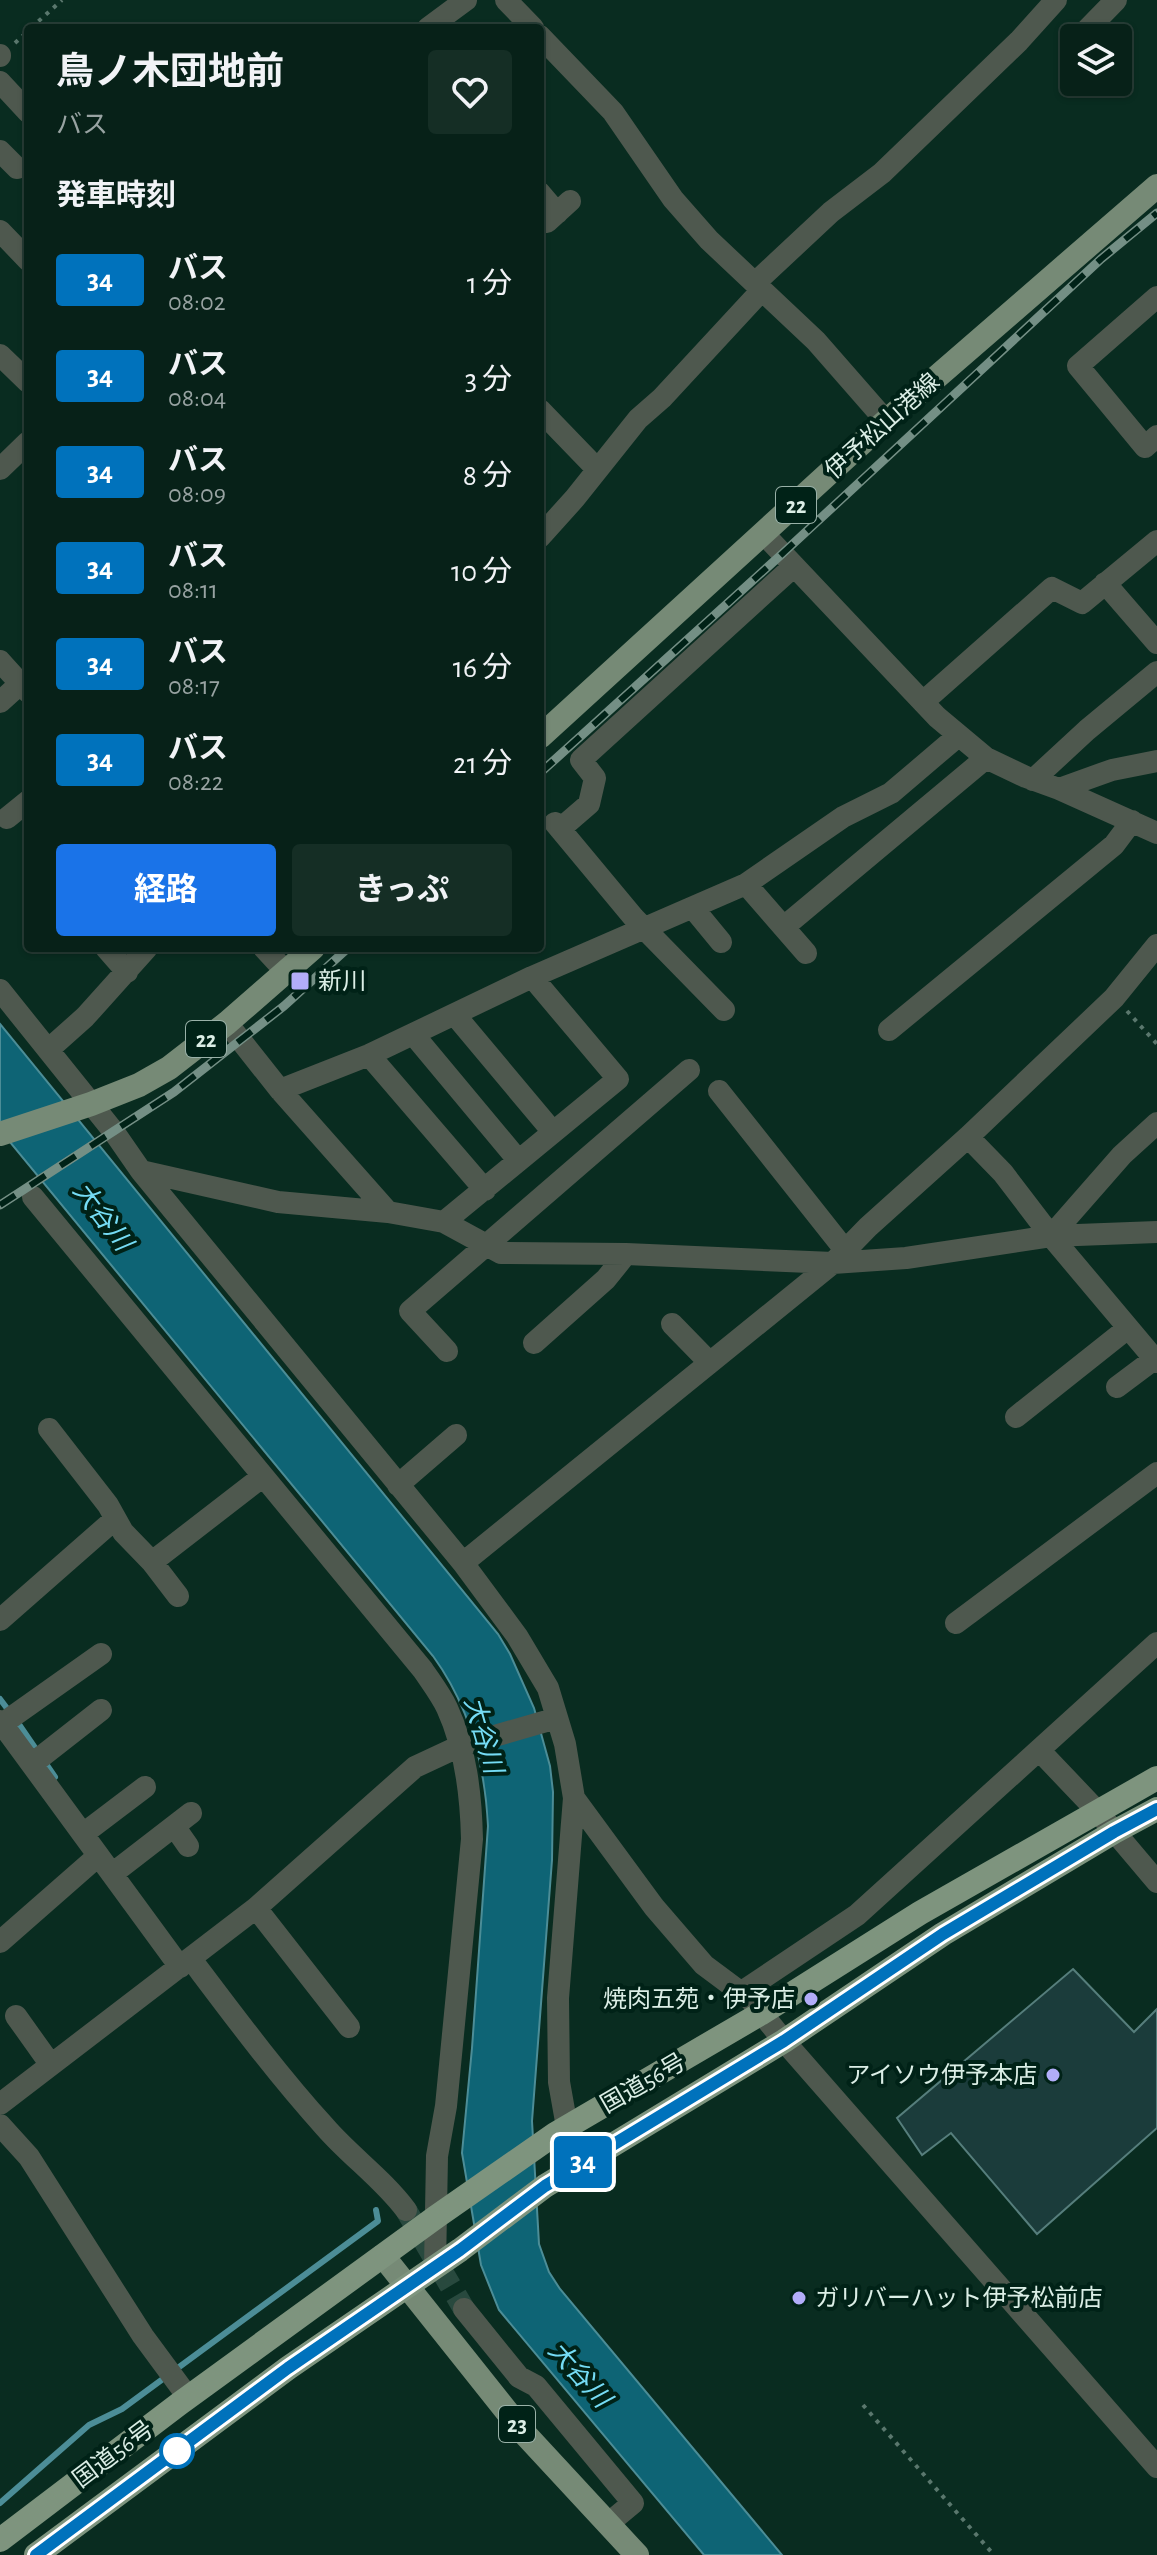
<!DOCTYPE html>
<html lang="ja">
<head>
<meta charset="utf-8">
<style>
  :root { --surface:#072118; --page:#152e25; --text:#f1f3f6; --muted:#98a3a2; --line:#283e37; --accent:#1a73e8 }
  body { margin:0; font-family:"Alegreya Sans","Noto Sans JP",sans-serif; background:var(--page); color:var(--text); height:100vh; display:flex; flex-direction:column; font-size:30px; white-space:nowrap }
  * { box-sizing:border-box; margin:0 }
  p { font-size:26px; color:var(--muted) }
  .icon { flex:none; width:44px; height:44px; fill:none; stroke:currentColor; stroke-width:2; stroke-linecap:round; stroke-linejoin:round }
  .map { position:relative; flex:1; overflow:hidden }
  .panel { position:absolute; left:24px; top:24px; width:520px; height:928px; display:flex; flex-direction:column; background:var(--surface); border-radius:8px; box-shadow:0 2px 6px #0004,0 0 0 2px var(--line) }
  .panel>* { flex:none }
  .badge { padding:0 16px; border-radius:6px; font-size:28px; line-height:52px }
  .controls { position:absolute; left:1060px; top:24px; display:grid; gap:16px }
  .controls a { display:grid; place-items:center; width:72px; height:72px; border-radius:8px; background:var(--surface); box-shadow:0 2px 6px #0004,0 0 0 2px var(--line); font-size:40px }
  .map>.badge { position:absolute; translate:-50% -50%; box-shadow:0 0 0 4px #fff }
  h2 { padding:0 32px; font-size:30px; line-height:72px }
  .round { display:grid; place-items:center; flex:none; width:84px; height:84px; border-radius:8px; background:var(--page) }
  .headline { display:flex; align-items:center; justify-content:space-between; height:136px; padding:0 32px }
  h1 { font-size:38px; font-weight:700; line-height:60px }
  .action { display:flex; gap:16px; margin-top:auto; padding:16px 32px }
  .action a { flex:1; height:92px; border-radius:8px; background:var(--accent); color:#fff; font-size:32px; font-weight:700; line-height:92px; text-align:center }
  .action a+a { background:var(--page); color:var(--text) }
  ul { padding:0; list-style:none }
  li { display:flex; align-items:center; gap:24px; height:96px; padding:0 32px }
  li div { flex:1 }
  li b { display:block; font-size:30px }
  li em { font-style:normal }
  li .badge { min-width:88px; font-weight:700; text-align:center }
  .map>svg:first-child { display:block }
  .water { fill:#0e6475; stroke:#4c8d97; stroke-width:2 }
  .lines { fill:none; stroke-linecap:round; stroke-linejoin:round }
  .stream { stroke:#4c8d97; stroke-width:6 }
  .building { fill:#1b3c3b; stroke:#567e7c; stroke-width:2 }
  .minor-tunnel { stroke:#28493e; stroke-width:22; stroke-dasharray:22 11; stroke-linecap:butt }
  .path { stroke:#5a776d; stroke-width:4; stroke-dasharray:4 6; stroke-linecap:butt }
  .minor { stroke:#4e584e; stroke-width:22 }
  .primary { stroke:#768a76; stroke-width:24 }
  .trunk { stroke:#7e947e; stroke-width:24 }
  .rail-casing { stroke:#748f85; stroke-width:9 }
  .rail { stroke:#002217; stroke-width:6; stroke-dasharray:18; stroke-linecap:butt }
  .line-casing { stroke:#fff; stroke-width:18 }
  .line { stroke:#0072bc; stroke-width:12 }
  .poi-dot { fill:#b2adf9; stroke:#002217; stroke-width:3 }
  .stop-dot { fill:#fff; stroke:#0072bc; stroke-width:4 }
  .labels { text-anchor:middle; stroke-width:8; stroke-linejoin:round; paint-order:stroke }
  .shield { fill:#002217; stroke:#99b1a8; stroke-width:2 }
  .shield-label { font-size:22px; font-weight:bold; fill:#dbeee6 }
  .street-label { font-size:24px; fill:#dbeee6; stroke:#002217 }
  .poi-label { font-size:24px; fill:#dbeee6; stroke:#002217; text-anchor:start }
  .water-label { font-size:26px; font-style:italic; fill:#75dcf5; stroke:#002217 }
</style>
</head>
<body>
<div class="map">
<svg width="1157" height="2555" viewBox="0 0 1157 2555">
  <rect width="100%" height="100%" fill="#092c20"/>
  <path class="water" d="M0 1024 498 1634 510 1654 534 1708 550 1766 553 1792 552 1860 532 2121 539 2244 549 2272 560 2289 782 2555H704L499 2310 481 2265 462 2153 472 2048 488 1826C485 1764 470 1707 433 1656L0 1130Z"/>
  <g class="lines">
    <path class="stream" d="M0 1699 9 1711
      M16 1720 55 1777
      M0 2503 89 2425 122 2409 378 2221 376 2210"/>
  </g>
  <path class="building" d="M1073 1969 1134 2032 1157 2009V2128L1037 2234 951 2133 922 2155 897 2118Z"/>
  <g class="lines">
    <path class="minor-tunnel" d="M406 2210 464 2309"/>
    <path class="path" d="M31 28 62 0
      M15 43 28 31
      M1127 1011 1157 1044
      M863 2405 994 2555"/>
    <path class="minor" d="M506 0 533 28
      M428 28 466 0
      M540 36 613 112 673 199 709 240 816 341 886 421
      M1079 38 1116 0
      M0 55V56
      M0 82 28 112
      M0 151 17 168
      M540 193 557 213
      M547 222 570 201
      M0 231 28 260
      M755 283 831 212 882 173 1019 41 1056 0
      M1157 297 1078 366 1145 447 1157 436
      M0 355 28 382
      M540 410 597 469
      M0 469 28 442
      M764 534 937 717 986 758 1026 777 1059 789 1157 833
      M540 537 575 498 638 419 662 398 762 290
      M1105 583 1157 643
      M0 661 28 692
      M0 702 21 683
      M923 702 1052 588 1082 603 1157 541
      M1033 780 1087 730 1157 672
      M1059 789 1112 770 1157 761
      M7 818 28 801
      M555 823 634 918 724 1010
      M560 829 589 804 595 778 581 760 793 567
      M746 884 806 953
      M693 908 721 942
      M785 926 986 758
      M106 948 127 972
      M264 948 287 973
      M0 990 114 1132 141 1171 463 1563 517 1636 548 1688 565 1744 574 1798 558 1998 559 2082 567 2127
      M455 1015 553 1132
      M227 1023 280 1090 388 1212
      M889 1030 1114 845 1132 821
      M413 1034 518 1160
      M48 1050 85 1017 147 948
      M369 1055 485 1190
      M280 1090 369 1055 532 977 746 884 843 817 891 793 958 736
      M719 1091 845 1250
      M968 1137 1003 1173 1051 1236 1157 1362
      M141 1171 278 1202 388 1212 444 1222 501 1253 626 1254 833 1263 906 1258 1051 1236 1157 1232
      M33 1197 423 1670C431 1682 441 1695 447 1708 466 1749 471 1795 472 1839L446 2106 437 2156 435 2267
      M444 1222 618 1079 532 977
      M1051 1236 1122 1155 1157 1123
      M672 1324 709 1362
      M534 1343 606 1279 626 1254
      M447 1351 410 1311 689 1070
      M1117 1387 1157 1357
      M1016 1417 1128 1328
      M49 1429 108 1505 123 1532 152 1562 178 1596
      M398 1485 456 1435
      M152 1562 262 1477
      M463 1563 833 1263 868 1227 968 1137 1114 998 1157 945
      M0 1620 115 1519
      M956 1623 1157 1473
      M0 1721 180 1967
      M2 1724 101 1654
      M1039 1750 1097 1811 1157 1882
      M32 1764 101 1710
      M574 1798 654 1907 704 1965 751 2000 784 2041 1157 2467
      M174 1826 188 1846
      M83 1834 145 1787
      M112 1874 191 1813
      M256 1908 349 2027
      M0 1942 98 1856
      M191 1959C234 2016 277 2074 325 2127 350 2156 383 2179 406 2210
      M742 1992 857 1915 1157 1643
      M16 2016 51 2065
      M0 2104 256 1908 415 1767 460 1746 557 1718
      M0 2125 29 2157 143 2336 188 2397
      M464 2309 519 2377 536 2386 633 2503 609 2523"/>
    <path class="primary" d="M540 737 886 421 1157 186
      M0 1134 91 1104 139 1085 169 1068 227 1023 313 948
      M383 2256 524 2433 637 2555"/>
    <path class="trunk" d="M0 2540 179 2404 436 2217 555 2134 760 2014 920 1913 1157 1778
      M36 2555 288 2368 460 2250 545 2186 784 2041 943 1934 1114 1832 1157 1809"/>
    <defs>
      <path id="rail" d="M540 773 782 554 1101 259 1157 213
        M0 1205 174 1092 284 1006 348 948"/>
    </defs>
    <use href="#rail" class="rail-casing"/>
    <use href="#rail" class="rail"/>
  </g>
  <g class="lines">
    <defs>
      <path id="line" d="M36 2555 288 2368 460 2250 545 2186 784 2041 943 1934 1114 1832 1157 1809"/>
    </defs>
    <use href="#line" class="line-casing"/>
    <use href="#line" class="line"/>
  </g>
  <g class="poi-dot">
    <rect x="290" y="971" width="20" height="20" rx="4"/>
    <circle cx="811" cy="1999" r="8"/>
    <circle cx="1053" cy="2075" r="8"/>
    <circle cx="799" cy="2298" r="8"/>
  </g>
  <circle class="stop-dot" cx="177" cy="2451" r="16"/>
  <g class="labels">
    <g class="shield">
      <rect x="776" y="487" width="40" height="36" rx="6"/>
      <rect x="186" y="1021" width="40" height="36" rx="6"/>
      <rect x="499" y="2406" width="36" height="36" rx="6"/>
    </g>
    <g class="shield-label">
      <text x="796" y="513">22</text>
      <text x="206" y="1047">22</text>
      <text x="517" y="2432">23</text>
    </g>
    <g class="street-label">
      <text transform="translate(882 426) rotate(-42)" y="8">伊予松山港線</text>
      <text transform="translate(643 2083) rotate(-30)" y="8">国道56号</text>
      <text transform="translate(113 2454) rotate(-37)" y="8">国道56号</text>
    </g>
    <g class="poi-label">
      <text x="318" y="989">新川</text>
      <text x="795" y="2007" text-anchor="end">焼肉五苑・伊予店</text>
      <text x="1037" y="2083" text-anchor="end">アイソウ伊予本店</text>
      <text x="815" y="2306">ガリバーハット伊予松前店</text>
    </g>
    <g class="water-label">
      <text transform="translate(103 1216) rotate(53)" y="9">大谷川</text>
      <text transform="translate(484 1735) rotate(74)" y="9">大谷川</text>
      <text transform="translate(580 2374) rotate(48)" y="9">大谷川</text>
    </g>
  </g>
</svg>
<div class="controls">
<a><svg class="icon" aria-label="layers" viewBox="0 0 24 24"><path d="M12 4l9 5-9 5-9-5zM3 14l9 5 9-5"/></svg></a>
</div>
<b class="badge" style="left:583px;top:2162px;background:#0072bc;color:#fff">34</b>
<section class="panel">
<div class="headline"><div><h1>鳥ノ木団地前</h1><p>バス</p></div><a class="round"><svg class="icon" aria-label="heart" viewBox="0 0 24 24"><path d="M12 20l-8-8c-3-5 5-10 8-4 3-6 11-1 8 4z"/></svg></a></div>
<h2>発車時刻</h2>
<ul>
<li><span class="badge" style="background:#0072bc;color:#fff">34</span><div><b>バス</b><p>08:02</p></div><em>1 分</em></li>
<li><span class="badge" style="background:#0072bc;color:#fff">34</span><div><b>バス</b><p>08:04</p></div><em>3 分</em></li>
<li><span class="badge" style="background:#0072bc;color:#fff">34</span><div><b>バス</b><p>08:09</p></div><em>8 分</em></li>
<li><span class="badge" style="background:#0072bc;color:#fff">34</span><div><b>バス</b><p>08:11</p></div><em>10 分</em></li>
<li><span class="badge" style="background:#0072bc;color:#fff">34</span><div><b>バス</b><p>08:17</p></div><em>16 分</em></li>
<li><span class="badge" style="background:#0072bc;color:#fff">34</span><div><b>バス</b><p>08:22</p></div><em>21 分</em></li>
</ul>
<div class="action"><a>経路</a><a>きっぷ</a></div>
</section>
</div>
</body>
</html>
